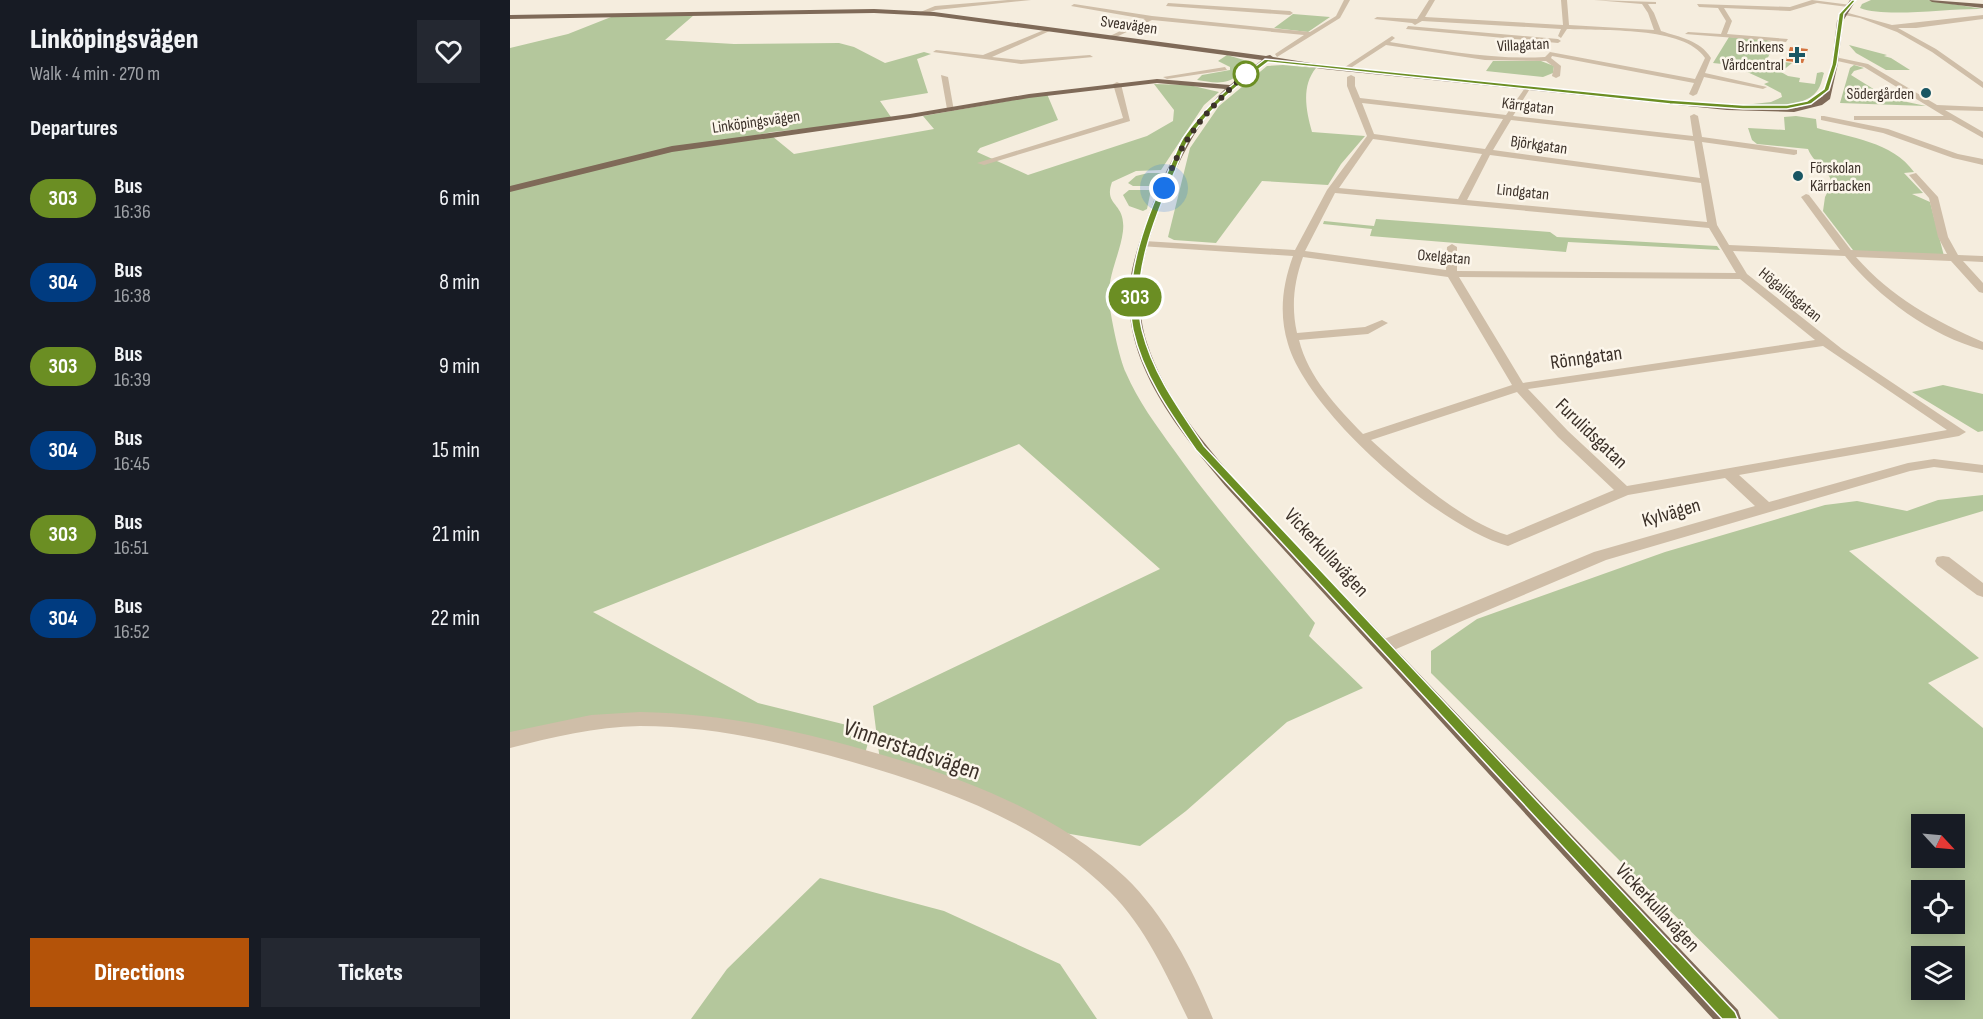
<!DOCTYPE html>
<html lang="en">
<head>
<meta charset="utf-8">
<style>
  :root { --surface:#171b24; --page:#242831; --text:#f1f3f6; --muted:#9ea1a6; --accent:#b45309 }
  body { margin:0; font-family:"Sofia Sans Condensed",sans-serif; background:var(--page); color:var(--text); height:100vh; display:flex; flex-direction:column; font-size:22px; white-space:nowrap }
  * { box-sizing:border-box; margin:0 }
  p { font-size:20px; color:var(--muted) }
  .icon { flex:none; width:33px; height:33px; fill:none; stroke:currentColor; stroke-width:2; stroke-linecap:round; stroke-linejoin:round }
  .map { position:relative; flex:1; overflow:hidden }
  .sheet { display:flex; flex-direction:column; background:var(--surface); width:510px }
  .sheet>* { flex:none }
  .badge { padding:0 12px; border-radius:20px; font-size:21px; line-height:39px }
  .needle { width:39px; rotate:116deg }
  .controls { position:absolute; left:1401px; top:814px; display:grid; gap:12px }
  .controls a { display:grid; place-items:center; width:54px; height:54px; border-radius:0px; background:var(--surface); box-shadow:0 3px 15px #0003; font-size:30px }
  .you { position:absolute; width:30px; height:30px; margin:-15px; border:4px solid #fff; border-radius:50%; background:#1a73e8; box-shadow:0 0 0 9px #1a73e833 }
  .map>.badge { position:absolute; translate:-50% -50%; box-shadow:0 0 0 3px #fff }
  h2 { padding:0 30px; font-size:22px; line-height:54px }
  .round { display:grid; place-items:center; flex:none; width:63px; height:63px; border-radius:0px; background:var(--page) }
  .headline { display:flex; align-items:center; justify-content:space-between; height:102px; padding:0 30px }
  h1 { font-size:28px; font-weight:800; line-height:45px }
  .cta { display:flex; gap:12px; margin-top:auto; padding:12px 30px }
  .cta a { flex:1; height:69px; border-radius:0px; background:var(--accent); color:#fff; font-size:24px; font-weight:800; line-height:69px; text-align:center }
  .cta a+a { background:var(--page); color:var(--text) }
  ul { padding:0; list-style:none }
  li { display:flex; align-items:center; gap:18px; height:84px; padding:0 30px }
  li div { flex:1 }
  li b { display:block; font-size:22px }
  li em { font-style:normal }
  li .badge { min-width:66px; font-weight:700; text-align:center }
  main { display:flex; flex:1; min-height:0 }
  .map>svg:first-child { display:block }
  .green { fill:#b4c79c; fill-rule:evenodd }
  .building { fill:#d3733e }
  .lines { fill:none; stroke-linecap:round; stroke-linejoin:round }
  .minor { fill:#cfbea8; fill-rule:evenodd }
  .major { fill:#7f6a58; fill-rule:evenodd }
  .line { fill:#6b8e23; stroke:#fff; stroke-width:1.5 }
  .walk { stroke:#3c3129; stroke-width:6; stroke-dasharray:0 10.8 }
  .poi-dot { fill:#195663; stroke:#fcf6eb; stroke-width:2 }
  .stop-dot { fill:#fff; stroke:#6b8e23; stroke-width:3 }
  .labels { text-anchor:middle; stroke-width:5; stroke-linejoin:round; paint-order:stroke }
  .far-street-label { font-size:16px; fill:#3c3129; stroke:#fcf6eb }
  .far-poi-label { font-size:16px; fill:#3c3129; stroke:#fcf6eb; text-anchor:end }
  .street-label { font-size:20px; fill:#3c3129; stroke:#fcf6eb }
  .near-street-label { font-size:24px; fill:#3c3129; stroke:#fcf6eb }
</style>
</head>
<body>
<main>
<section class="sheet">
<div class="headline"><div><h1>Linköpingsvägen</h1><p>Walk · 4 min · 270 m</p></div><a class="round"><svg class="icon" aria-label="heart" viewBox="0 0 24 24"><path d="M12 20l-8-8c-3-5 5-10 8-4 3-6 11-1 8 4z"/></svg></a></div>
<h2>Departures</h2>
<ul>
<li><span class="badge" style="background:#6b8e23;color:#fff">303</span><div><b>Bus</b><p>16:36</p></div><em>6 min</em></li>
<li><span class="badge" style="background:#003b80;color:#fff">304</span><div><b>Bus</b><p>16:38</p></div><em>8 min</em></li>
<li><span class="badge" style="background:#6b8e23;color:#fff">303</span><div><b>Bus</b><p>16:39</p></div><em>9 min</em></li>
<li><span class="badge" style="background:#003b80;color:#fff">304</span><div><b>Bus</b><p>16:45</p></div><em>15 min</em></li>
<li><span class="badge" style="background:#6b8e23;color:#fff">303</span><div><b>Bus</b><p>16:51</p></div><em>21 min</em></li>
<li><span class="badge" style="background:#003b80;color:#fff">304</span><div><b>Bus</b><p>16:52</p></div><em>22 min</em></li>
</ul>
<div class="cta"><a>Directions</a><a>Tickets</a></div>
</section>
<div class="map">
<svg width="1473" height="1019" viewBox="0 0 1473 1019">
  <rect width="100%" height="100%" fill="#f5edde"/>
  <path class="green" d="M1361 0H1418L1473 9C1440 8 1376 18 1350 8L1352 4Z
    M783 14 820 17 798 32 764 28Z
    M184 15 155 40 224 44 329 43 344 47 375 63 414 52 421 54 407 59 418 93 370 101 383 120 262 132 199 145 262 136 284 154 424 129 413 116 537 94 548 120 470 148 467 152 518 175 637 136 663 121 664 110 644 84 679 85 709 92 694 105 651 170 626 171 602 182C593 207 616 201 613 231 610 255 597 276 599 301 601 318 609 358 616 373 628 401 646 425 664 450 707 511 757 566 805 623L799 636 853 688 777 722 676 811 630 846 531 829 370 761 363 706 650 569 509 444 83 612 248 703 361 731 354 758 288 738 134 718 0 741V48L58 34 101 17Z
    M1219 37 1254 39 1264 43 1257 60 1282 63 1271 72 1278 76 1290 78 1289 82 1305 84 1307 73 1312 72 1314 73C1312 79 1311 86 1307 91 1294 109 1254 106 1234 105L1261 102 1272 97 1271 93 1254 84 1259 82 1222 65 1203 63Z
    M1339 45 1377 55 1374 56 1381 58 1400 70H1376L1346 53Z
    M717 55 744 63 724 74 727 75C718 86 700 82 687 80L692 75 720 70V67L708 61Z
    M983 61H1031L1044 66 1043 73 1033 77 976 71Z
    M773 65 806 68C791 86 796 111 802 132L855 136 831 164 818 185 752 181 706 243 664 240 658 237 680 148 709 106 757 66Z
    M1344 65 1354 68 1344 71 1341 75 1378 98 1416 106 1330 103 1340 68Z
    M1286 116 1306 119 1307 128C1339 137 1383 142 1404 172L1394 173 1413 193 1402 194 1420 202 1434 256 1346 254 1313 211 1315 197 1322 183C1316 164 1305 166 1298 149L1247 144 1242 140 1238 128 1275 130 1274 117Z
    M638 173H654L645 186H623L618 183 626 176Z
    M619 190H641L637 209 633 211 619 206 613 195Z
    M866 219 1040 232 1047 237 1207 246 1210 250 1058 242 1056 252 860 236 862 229 813 224 814 221 864 226Z
    M1433 385 1473 394V431L1468 432 1402 392Z
    M1473 495V511L1339 551 1469 658 1418 683 1473 728V1019H1269L921 673V651L967 619 1155 552 1315 505 1347 501 1397 511 1428 500ZM1412 825H1444V858H1412ZM1412 891H1444V924H1412ZM1412 957H1444V990H1412Z
    M310 878 434 911 550 964 587 1019H181L217 969Z"/>
  <path class="building" d="M1280 47 1298 49 1293 63 1276 61Z"/>
  <g class="lines">
    <path class="minor" d="M498 0H521L426 10 411 15 408 13 425 6Z
      M834 0H840L830 18 767 57 765 54 794 35 642 20 602 39 600 36 635 19 561 6 564 4 642 16 800 32 826 16Z
      M919 0H925L915 17 1053 25 1051 0H1057L1059 25 1144 30 1138 13 1132 4 1084 0 1146 2V4H1138L1144 13 1151 31C1169 37 1190 40 1201 58L1195 73 1257 87 1253 89 1194 77 1187 94 1183 96 1179 94 1184 83 1042 56 1041 58 1051 66 1050 76 1046 78 1042 76 1044 67 1036 61 975 60 876 45 839 69H835V67L882 36 885 38 880 42C932 50 982 60 1035 57L1040 52 1185 79 1195 58C1175 26 1091 31 1057 29L1051 38 1048 36 1051 29 912 21 905 25 902 23 864 19 867 17 907 19Z
      M1302 0 1341 5 1338 7 1307 3 1280 11 1214 8 1222 21 1217 34 1278 39 1276 42 1175 34 1178 32 1211 34 1216 21 1208 8 1189 7 1187 4 1280 7Z
      M658 3 780 11 783 13 780 15 656 6Z
      M1331 11 1382 25 1473 15V19L1406 28H1388L1426 49 1473 82V88L1422 52 1387 32 1350 18 1329 14Z
      M898 26 1048 39 1051 41 1048 43 896 29Z
      M539 28 544 29 482 57 511 60 580 55 583 57 511 64 423 52 426 50 473 55Z
      M1325 57 1358 64 1427 105 1473 107V111L1435 110 1473 132V138L1441 120H1344V116H1434L1354 67 1323 60Z
      M715 67 717 70 657 79 653 77Z
      M431 75 438 77 444 111 437 109Z
      M841 75 845 77V86L850 98 996 115 1017 85 1021 87 1003 116 1183 136 1180 116 1184 114 1188 116 1192 137 1287 150V154L1284 155 1192 142 1207 225 1219 245 1330 250 1291 197 1296 194 1299 195 1341 250 1437 254 1428 237 1419 198 1399 175 1406 173 1428 197 1438 237 1448 255 1473 256V262L1453 261 1473 283V293L1469 292 1441 261 1346 257C1381 297 1425 321 1473 342V350C1421 336 1368 297 1335 256L1223 251 1237 274 1332 349 1456 432 1449 436 1229 475 1259 502 1398 463 1424 459 1473 465V473L1424 467 1400 471 1096 560 879 652 873 653 867 652 864 647 867 642 1084 552 1245 506 1215 478 1118 495 998 546C930 528 798 413 778 344 769 315 772 286 783 256L630 246 629 244 634 241 785 250 817 190 857 136 837 86V77ZM852 103 993 119 975 149 864 134ZM1001 120 1184 141 1190 178 983 150ZM863 139 972 154 948 199 829 188ZM980 155 1191 183 1197 222 957 200ZM825 193 1199 228 1226 273 947 271V247L942 244 937 247 936 270 795 251ZM793 257 938 277 1002 385 853 434C827 407 798 377 789 340L858 334 878 323 872 320 855 327 787 333C781 306 784 282 793 257ZM949 277 1230 279 1305 340 1013 383ZM1313 346 1437 430 1117 486 1058 431 1018 389ZM1007 392 1048 437 1104 490 997 535C953 522 895 471 861 440Z
      M607 82 611 84 620 121 474 165 467 163 613 118 603 84Z
      M1314 116 1378 129 1448 154 1473 159V165L1443 158 1373 133 1311 120V116Z
      M1433 556 1439 557 1473 583V597L1467 595 1427 565 1425 561 1427 557Z
      M130 712C205 713 277 728 348 748 443 774 542 809 615 877 654 914 683 969 703 1019H678C656 974 636 928 600 892 530 822 432 788 339 761 271 742 201 726 130 726 85 727 43 737 0 748V732L81 715Z"/>
    <path class="major" d="M1340 0H1346L1333 21 1328 63 1320 99 1312 105 1284 112 1217 110 813 69 759 61C734 79 710 98 692 123 667 157 633 242 630 284 629 304 631 325 637 343 655 398 692 441 729 484L1228 1010 1231 1019H1203L719 490C670 432 611 364 620 282 623 258 632 235 640 212 656 165 679 124 715 89L647 83 519 98 400 118 162 152 0 192V186L162 146 400 114 519 94 647 79 720 85 752 60 424 16 364 13 0 19V15L364 9 424 12 756 56 760 55 763 57 813 65 1217 106C1247 108 1288 116 1313 96L1322 63 1327 21Z
      M1419 0 1473 4V8L1422 2Z"/>
  </g>
  <path class="line" d="M1342 0H1346L1334 14 1327 64 1319 90 1301 104 1277 109H1233L1160 104 758 62C728 84 701 107 680 138 673 148 669 160 665 171 644 218 620 279 632 330 643 374 669 409 694 446L1225 1012 1228 1019H1212L686 450C660 413 633 375 623 330 612 279 636 217 658 171 663 161 667 148 673 138 695 106 724 82 755 59L1160 100 1233 105H1277L1297 101 1314 89 1322 64 1329 14Z"/>
  <g class="lines">
    <path class="walk" d="M654 188C672 137 698 109 736 74"/>
  </g>
  <g class="poi-dot">
    <path d="M1284 46h6v6h6v6h-6v6h-6v-6h-6v-6h6z"/>
    <circle cx="1416" cy="93" r="6"/>
    <circle cx="1288" cy="176" r="6"/>
  </g>
  <circle class="stop-dot" cx="736" cy="74" r="12"/>
  <g class="labels">
    <g class="far-street-label">
      <text transform="translate(619 24) rotate(8)" y="6">Sveavägen</text>
      <text transform="translate(1013 44) rotate(-3)" y="6">Villagatan</text>
      <text transform="translate(1018 105) rotate(7)" y="6">Kärrgatan</text>
      <text transform="translate(246 121) rotate(-8)" y="6">Linköpingsvägen</text>
      <text transform="translate(1029 144) rotate(8)" y="6">Björkgatan</text>
      <text transform="translate(1013 191) rotate(6)" y="6">Lindgatan</text>
      <text transform="translate(934 256) rotate(5)" y="6">Oxelgatan</text>
      <text transform="translate(1281 294) rotate(39)" y="6">Högalidsgatan</text>
    </g>
    <g class="far-poi-label">
      <text x="1274" y="52">Brinkens<tspan x="1274" dy="18">Vårdcentral</tspan></text>
      <text x="1404" y="99">Södergården</text>
      <text x="1300" y="173" text-anchor="start">Förskolan<tspan x="1300" dy="18">Kärrbacken</tspan></text>
    </g>
    <g class="street-label">
      <text transform="translate(1076 357) rotate(-8)" y="7">Rönngatan</text>
      <text transform="translate(1082 433) rotate(44)" y="7">Furulidsgatan</text>
      <text transform="translate(1161 512) rotate(-16)" y="7">Kylvägen</text>
      <text transform="translate(817 552) rotate(47)" y="7">Vickerkullavägen</text>
      <text transform="translate(1148 907) rotate(47)" y="7">Vickerkullavägen</text>
    </g>
    <g class="near-street-label">
      <text transform="translate(402 749) rotate(19)" y="8">Vinnerstadsvägen</text>
    </g>
  </g>
</svg>
<div class="controls">
<a><svg class="needle" viewBox="-14 -14 28 28"><path d="M0-13l5 13h-10z" fill="#e53935"/><path d="M0 13l5-13h-10z" fill="#9ea1a6"/></svg></a>
<a><svg class="icon" aria-label="locate" viewBox="0 0 24 24"><circle cx="12" cy="12" r="6"/><path d="M12 2v4M12 18v4M2 12h4M18 12h4"/></svg></a>
<a><svg class="icon" aria-label="layers" viewBox="0 0 24 24"><path d="M12 4l9 5-9 5-9-5zM3 14l9 5 9-5"/></svg></a>
</div>
<div class="you" style="left:654px;top:188px"></div>
<b class="badge" style="left:625px;top:297px;background:#6b8e23;color:#fff">303</b>
</div>
</main>
</body>
</html>
